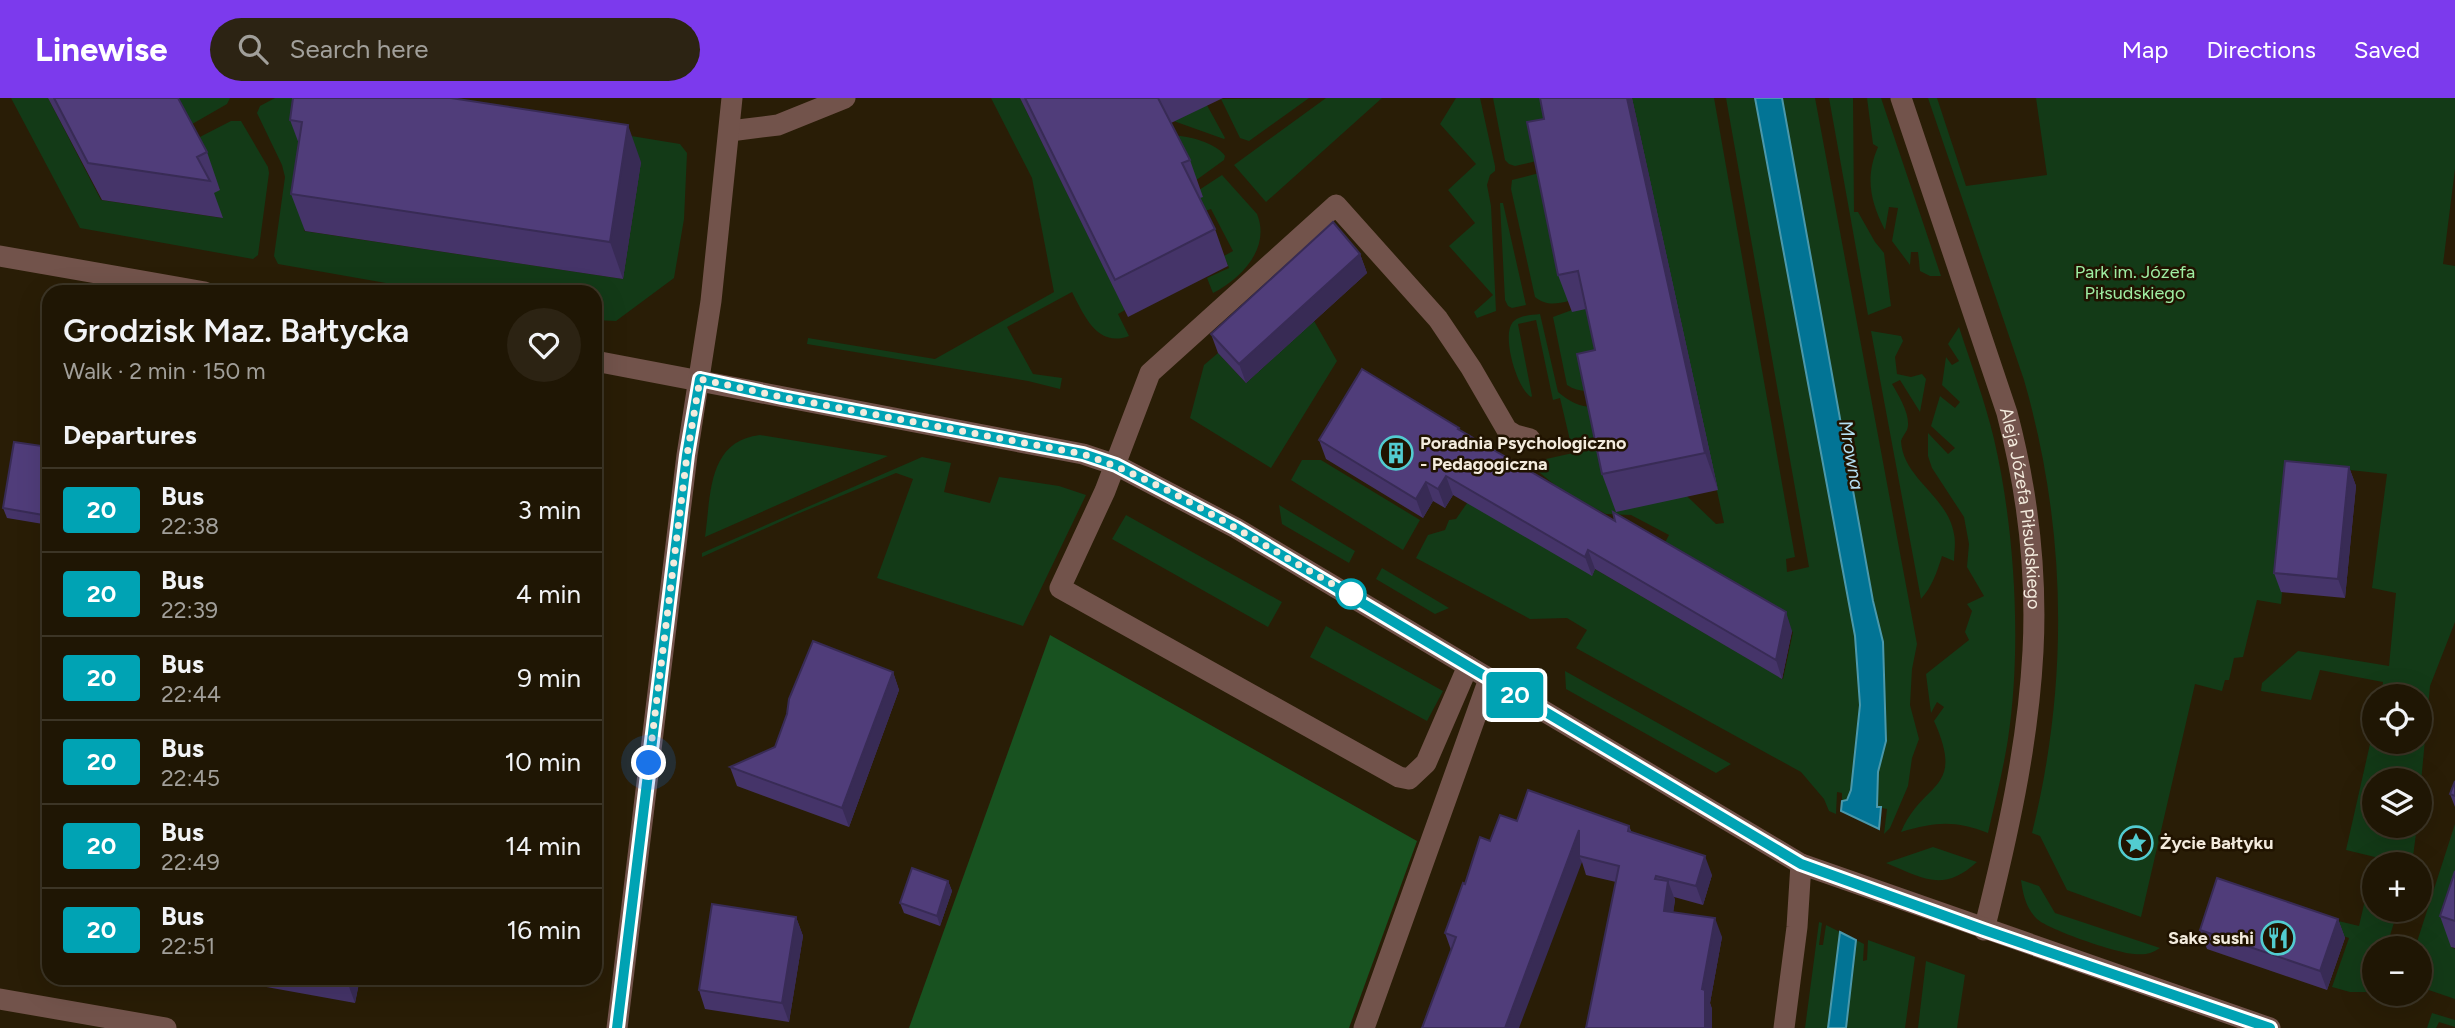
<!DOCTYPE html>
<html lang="en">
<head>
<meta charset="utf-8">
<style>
  :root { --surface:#1f1604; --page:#2c2313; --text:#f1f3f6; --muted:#a19f9a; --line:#3c3526; --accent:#7c3aed }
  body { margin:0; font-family:Figtree,sans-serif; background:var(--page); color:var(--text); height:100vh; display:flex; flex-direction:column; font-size:26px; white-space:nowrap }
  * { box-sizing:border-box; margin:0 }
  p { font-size:23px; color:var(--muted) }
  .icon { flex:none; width:38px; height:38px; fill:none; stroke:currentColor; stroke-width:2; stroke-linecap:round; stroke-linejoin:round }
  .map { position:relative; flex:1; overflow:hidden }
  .panel { position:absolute; left:42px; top:187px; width:560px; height:700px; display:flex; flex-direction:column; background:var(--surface); border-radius:21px; box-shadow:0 7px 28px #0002,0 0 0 2px var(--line) }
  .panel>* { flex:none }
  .badge { padding:0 14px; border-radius:5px; font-size:24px; line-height:46px }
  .controls { position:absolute; left:2362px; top:586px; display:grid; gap:14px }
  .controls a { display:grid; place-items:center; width:70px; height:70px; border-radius:50%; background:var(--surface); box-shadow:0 7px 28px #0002,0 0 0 2px var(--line); font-size:35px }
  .you { position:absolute; width:35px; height:35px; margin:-18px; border:5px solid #fff; border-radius:50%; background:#1a73e8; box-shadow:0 0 0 10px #1a73e833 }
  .map>.badge { position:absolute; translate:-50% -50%; box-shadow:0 0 0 4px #fff }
  h2 { padding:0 21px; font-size:26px; line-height:63px }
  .round { display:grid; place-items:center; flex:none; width:74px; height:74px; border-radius:37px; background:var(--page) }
  .head { display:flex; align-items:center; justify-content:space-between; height:119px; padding:0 21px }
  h1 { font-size:33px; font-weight:600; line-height:52px }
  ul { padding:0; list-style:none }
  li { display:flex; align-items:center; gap:21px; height:84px; padding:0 21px; border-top:2px solid var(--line) }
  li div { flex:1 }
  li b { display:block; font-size:26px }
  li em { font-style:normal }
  li .badge { min-width:77px; font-weight:700; text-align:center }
  header { display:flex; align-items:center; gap:42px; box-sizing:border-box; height:98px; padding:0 35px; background:var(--accent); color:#fff }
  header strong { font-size:33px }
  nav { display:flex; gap:38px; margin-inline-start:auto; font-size:24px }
  .search { width:490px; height:63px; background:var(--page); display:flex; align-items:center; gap:18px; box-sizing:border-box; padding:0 24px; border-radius:38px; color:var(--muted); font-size:26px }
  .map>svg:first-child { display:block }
  .green { fill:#133a17 }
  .forest { fill:#185220 }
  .water { fill:#027495; stroke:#4a98ab; stroke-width:2 }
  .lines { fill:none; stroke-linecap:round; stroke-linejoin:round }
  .minor { stroke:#72534b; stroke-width:21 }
  .wall { fill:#453469 }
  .shaded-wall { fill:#382b55 }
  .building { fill:#503d7a; stroke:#382b55; stroke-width:2 }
  .line-casing { stroke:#fff; stroke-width:16 }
  .line { stroke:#00a3b4; stroke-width:10 }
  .walk { stroke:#f3ebdd; stroke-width:7; stroke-dasharray:0 12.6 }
  .stop-dot { fill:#fff; stroke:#00a3b4; stroke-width:3.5 }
  .labels { text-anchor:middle; stroke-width:5; stroke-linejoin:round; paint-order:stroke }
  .park-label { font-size:18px; fill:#9feea2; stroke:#201300 }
  .poi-label { font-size:18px; font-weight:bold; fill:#f3ebdd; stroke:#201300; text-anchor:start }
  .street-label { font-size:18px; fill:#f3ebdd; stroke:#201300 }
  .water-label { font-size:19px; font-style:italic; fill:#b5e0f3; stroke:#201300 }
</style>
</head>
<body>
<header>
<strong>Linewise</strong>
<div class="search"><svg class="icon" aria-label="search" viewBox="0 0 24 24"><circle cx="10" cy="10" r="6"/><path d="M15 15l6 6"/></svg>Search here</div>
<nav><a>Map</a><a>Directions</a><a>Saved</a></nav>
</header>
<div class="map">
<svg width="2455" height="930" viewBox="0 0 2455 930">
  <rect width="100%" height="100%" fill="#291d06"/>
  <path class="green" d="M11 0H48L101 102 222 120 211 96 220 91 194 42 231 23H241L268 69 269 75 258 157 253 161 80 130Z
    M172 0H230L227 6 187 29Z
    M275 0H393L315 62 304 133 623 181 641 63 492 41 497 16 680 46 687 55 684 121 674 180 616 223 595 222V194H437L278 166 274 158 285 79 282 67 257 15 260 8Z
    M991 0H1020L1125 212 1118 216 1129 238C1097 250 1084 217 1072 194L1007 229 1033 276 1062 280 1060 291 1028 283 807 246 808 240 935 261 1054 194 1032 80Z
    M1203 0 1225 40 1224 41 1168 21Z
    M1309 0 1249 43 1240 40 1221 1Z
    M1326 0H1382L1266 104 1234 67Z
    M1456 0H1480L1495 68V73L1490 77 1487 87 1491 108 1496 213 1477 220 1474 214 1493 197 1449 148 1475 125 1448 92 1476 66 1440 26Z
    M1493 0H1545L1558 58 1515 68 1509 66 1505 62Z
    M1632 0H1714L1795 459 1786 461 1787 474 1809 469 1726 0H1755L1855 538 1860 607 1851 692 1847 702 1842 703V695L1837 694 1836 716 1829 713 1824 701 1801 674 1576 550 1587 532 1567 520 1530 521 1416 460 1428 437 1445 432 1449 422 1456 421 1481 385 1592 477 1595 471 1783 581 1793 534 1659 456 1669 437 1631 417 1606 416 1562 393 1528 365 1573 355 1560 300 1553 302 1536 222 1518 226 1532 298 1531 299C1517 291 1500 235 1514 223 1520 217 1533 217 1540 216L1558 294C1569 303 1579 309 1594 309L1716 426 1724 425Z
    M1782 0H1815L1917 546 1912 571 1910 607 1919 641 1912 660 1908 688 1890 730 1884 736 1887 711 1877 709 1878 674 1886 643 1883 544 1873 503Z
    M1829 0H1853L1854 114H1858L1875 144 1884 155 1891 208 1868 217Z
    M1867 0H1881L1941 178H1930L1920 173 1918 154H1911L1910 167 1892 143 1898 110 1889 109 1885 132C1870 103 1865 79 1878 49L1873 46Z
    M1928 0H1937L1966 88 2047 77 2036 0H2455V71L2443 166 2455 168V524L2430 588 2420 695V682H2375V728H2417L2412 766H2375V812H2398L2386 850H2375V886L2372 894H2350L2332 889 2349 840 2258 810 2260 804 2359 828 2375 759 2346 752 2375 624V644H2420V598H2381L2383 584 2320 572 2311 602 2261 593 2262 585 2298 553 2389 568 2396 495 2372 490 2387 376 2294 366 2281 506 2257 502 2243 559 2234 560 2229 582H2225L2222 593 2195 586 2141 819 2067 792 2040 738 2032 735C2069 585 2067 431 2024 282Z
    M1176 38C1189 37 1219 47 1225 58L1224 62 1195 83Z
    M1543 74 1569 203C1556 206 1546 208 1535 199L1511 91 1512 82Z
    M1222 77 1257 116C1271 150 1241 181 1213 195L1207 180 1229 170 1224 158 1233 153 1211 111 1202 114 1196 102 1199 92Z
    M1500 105H1503L1526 207 1512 210 1508 208 1505 202Z
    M1592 210 1609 289C1594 293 1580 296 1567 287L1553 219 1572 212Z
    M1314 223 1337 263 1271 370 1190 320 1204 267 1218 255 1246 285Z
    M1959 229C1971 266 1985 303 1994 341 2015 431 2022 550 2008 641 2003 673 1995 704 1988 735 1954 722 1936 724 1901 734 1923 682 1966 694 1934 623L1944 609 1937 604 1931 615 1926 576 1969 542 1965 534 1972 513 1967 506 1984 498 1967 469 1969 446 1964 419 1932 370 1928 358V335L1948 356 1955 350 1931 328 1940 298 1955 310 1960 304 1942 287 1946 259 1952 267 1959 263 1948 246Z
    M1871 233 1901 238 1903 243 1895 259 1897 276 1911 279 1922 276 1926 281 1920 314 1900 282 1892 286C1899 298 1912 319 1907 332 1905 336 1902 339 1901 343 1903 381 1948 398 1954 436 1956 445 1954 454 1954 463L1942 458C1937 474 1932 489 1921 501Z
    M760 337 888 358 705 439C711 398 707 343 760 337Z
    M922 359 951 365 944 394 990 405 999 379 1059 388 1086 397 1023 528 877 480 913 381 896 375 795 417 702 459V455Z
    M1302 362H1321L1420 422 1403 452 1291 382Z
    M1279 407 1355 453 1349 465 1282 426Z
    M1126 417 1282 504 1268 529 1112 441Z
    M1382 470 1449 510 1435 516 1376 481Z
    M1326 528 1443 593 1427 623 1310 559Z
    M1565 573 1731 666 1716 675 1566 591Z
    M2455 726V837L2451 849 2455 851V901L2420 889V850H2415Z
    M1933 749 1977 764C1943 795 1923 780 1886 765Z
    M2021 782 2039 788 2055 815 2160 850C2151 856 2145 857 2134 856 2117 855 2049 832 2037 821 2026 810 2023 797 2021 782Z
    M1819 824 1822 825 1819 847H1823L1826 827 1840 834 1828 930H1805Z
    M1856 842 1864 846 1863 863 1867 862 1868 842 1915 859 1905 930H1846Z
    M1926 863 1965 877 1957 930H1918Z
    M2432 915 2455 922V929L2439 924 2436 930H2427Z"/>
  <path class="forest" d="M1050 537 1417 743 1349 930H909Z"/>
  <path class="water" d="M1755 0H1782L1873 503 1883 544 1886 643 1878 674 1877 709H1881L1879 731 1841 713 1842 703 1847 702 1851 692 1860 607 1855 538Z
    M1840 834 1856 842 1846 930H1828Z"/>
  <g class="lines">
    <g class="minor">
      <path id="s1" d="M1901 0 2007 315C2027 391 2037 474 2033 553 2028 648 2007 740 1984 832"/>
      <path d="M730 33 778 27 845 0"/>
      <path d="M0 158 205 194"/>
      <path d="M595 263 1083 356 1116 367 1236 430 1801 766 2270 930"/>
      <path d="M1468 568 1426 665 1409 681 1399 679 1060 490 1105 393 1150 275 1336 107 1438 221 1471 270 1507 332 1515 337 1530 341"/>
      <path d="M0 901 166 930"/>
      <path d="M617 930 687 357 711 203 732 0"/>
      <path d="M1364 930 1489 581"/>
      <path d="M1784 930 1797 829 1801 766"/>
    </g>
  </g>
  <path class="wall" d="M48 0H178L207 54 220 92 214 95 223 120 102 102Z
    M1020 0H1223L1171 25 1190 62 1203 99 1200 100 1215 131 1228 168 1128 219Z
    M1540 0H1632L1718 392 1616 414 1602 376 1595 252 1586 211 1572 214 1558 177 1544 21Z
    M290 22 641 64 623 181 305 133 291 96 299 46Z
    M1360 156 1367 175 1246 285 1218 255 1211 236Z
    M1459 330V332L1792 533 1782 581 1595 471 1592 478 1453 397 1445 410 1433 403 1423 420 1326 361 1319 342Z
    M49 349V427L7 420 3 410Z
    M2349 369 2356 388 2345 500 2281 494 2274 475Z
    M893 574 899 592 849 729 737 688 730 669 775 649Z
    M2455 683V709L2450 696Z
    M1517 723 1629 728 1632 735 1712 777 1703 807 1674 799 1675 802 1673 814 1722 839 1710 905 1712 911V930L1616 784 1586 777 1582 764 1451 852 1445 835 1465 786 1490 743Z
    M2455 773V850L2451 849 2440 818Z
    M948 783 952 793 940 828 904 815 900 805Z
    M796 819 803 838 789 924 705 911 699 892Z
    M2338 821 2345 840 2327 892 2207 851 2200 832Z
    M217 880H360L355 905Z"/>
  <path class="shaded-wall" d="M1627 0H1632L1718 392 1705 355Z
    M628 27 641 64 623 181 610 144Z
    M1360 156 1367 175 1246 285 1239 266Z
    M2349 369 2356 388 2345 500 2338 481Z
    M1446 378 1453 397 1445 410 1438 391Z
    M1426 384 1433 403 1423 420 1416 401Z
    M1588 452 1595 471 1592 478 1585 459Z
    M1786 514 1792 533 1782 581 1776 562Z
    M893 574 899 592 849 729 842 710Z
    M1579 732V758L1582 764 1519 930H1505Z
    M1705 758 1712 777 1703 807 1696 788Z
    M948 783 952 793 940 828 937 818Z
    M1668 783 1675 802 1671 832 1664 813Z
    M796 819 803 838 789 924 782 905Z
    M1715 820 1722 839 1710 905 1712 911V930H1705L1702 891Z
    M2338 821 2345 840 2327 892 2320 873Z
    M349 880H360L355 905 348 886Z"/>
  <path class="building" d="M54 0H178L207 54 197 59 210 83 88 65Z
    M293 0H451L628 27 610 144 291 96 302 24 290 22Z
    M1025 0H1158L1190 62 1182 65 1215 131 1115 182Z
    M1540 0H1627L1705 355 1602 376 1577 256 1595 252 1578 173 1558 177 1527 24 1544 21Z
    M1333 124 1360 156 1239 266 1211 236Z
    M1362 271 1459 330 1458 331 1615 423 1613 414 1786 514 1776 562 1588 452 1585 459 1446 378 1438 391 1426 384 1416 401 1319 342Z
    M14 344 49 349V418L3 410Z
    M2285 363 2349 369 2338 481 2274 475Z
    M813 543 893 574 842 710 730 669 775 649 787 616 789 601Z
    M2455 683V698L2450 696Z
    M1528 692 1629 728 1628 733 1705 758 1696 788 1656 778 1655 781 1668 783 1664 813 1715 820 1702 891 1705 892V930H1586L1619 768 1579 758V732L1505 930H1422L1456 839 1445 835 1463 785 1465 786 1480 739 1490 743 1500 717 1517 723Z
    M912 770 948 783 937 818 900 805Z
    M2455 773V823L2440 818Z
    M2217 780 2338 821 2320 873 2200 832Z
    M712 806 796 819 782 905 699 892Z
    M317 880H349L348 886Z"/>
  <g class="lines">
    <defs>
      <path id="line" d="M617 930 687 357 700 281 782 299 1083 356 1116 367 1236 430 1801 766 1984 832 2270 930"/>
    </defs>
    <use href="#line" class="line-casing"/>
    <use href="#line" class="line"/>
    <path class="walk" d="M649 665 687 357 700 281 782 299 1083 356C1179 389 1262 449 1351 496"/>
  </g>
  <defs>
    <symbol id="building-ring" viewBox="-11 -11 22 22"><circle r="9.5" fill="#201300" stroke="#52ccd0" stroke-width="1.5"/><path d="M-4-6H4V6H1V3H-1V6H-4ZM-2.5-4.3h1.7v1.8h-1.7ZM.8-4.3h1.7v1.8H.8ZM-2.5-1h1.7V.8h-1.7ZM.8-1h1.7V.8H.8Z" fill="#52ccd0"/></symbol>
    <symbol id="sight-ring" viewBox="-11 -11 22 22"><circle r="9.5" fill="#201300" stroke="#52ccd0" stroke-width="1.5"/><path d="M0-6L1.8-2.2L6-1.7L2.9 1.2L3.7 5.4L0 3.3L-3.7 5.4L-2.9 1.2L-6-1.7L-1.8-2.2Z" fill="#52ccd0"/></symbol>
    <symbol id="restaurant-ring" viewBox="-11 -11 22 22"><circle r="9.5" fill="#201300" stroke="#52ccd0" stroke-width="1.5"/><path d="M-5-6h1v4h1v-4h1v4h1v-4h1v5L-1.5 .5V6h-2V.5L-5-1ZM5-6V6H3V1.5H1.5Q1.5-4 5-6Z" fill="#52ccd0"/></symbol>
  </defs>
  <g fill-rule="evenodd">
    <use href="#building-ring" x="1377" y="336" width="38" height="38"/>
    <use href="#sight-ring" x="2117" y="726" width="38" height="38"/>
    <use href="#restaurant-ring" x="2259" y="821" width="38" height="38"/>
  </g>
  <circle class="stop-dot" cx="1351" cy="496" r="14"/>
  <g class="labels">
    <g class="park-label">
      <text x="2135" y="180">Park im. Józefa<tspan x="2135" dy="21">Piłsudskiego</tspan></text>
    </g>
    <g class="poi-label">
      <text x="1420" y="351">Poradnia Psychologiczno<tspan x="1420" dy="21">- Pedagogiczna</tspan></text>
      <text x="2160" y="751">Życie Bałtyku</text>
      <text x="2254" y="846" text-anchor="end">Sake sushi</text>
    </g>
    <g class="street-label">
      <text dy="6" stroke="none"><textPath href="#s1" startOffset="429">Aleja Józefa Piłsudskiego</textPath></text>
    </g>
    <g class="water-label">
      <text transform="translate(1852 357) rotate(80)" y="7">Mrowna</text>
    </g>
  </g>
</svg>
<div class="controls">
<a><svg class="icon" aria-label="locate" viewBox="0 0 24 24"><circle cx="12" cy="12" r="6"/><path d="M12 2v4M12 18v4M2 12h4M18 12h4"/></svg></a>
<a><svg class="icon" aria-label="layers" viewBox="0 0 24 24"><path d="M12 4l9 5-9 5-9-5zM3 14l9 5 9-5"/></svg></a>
<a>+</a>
<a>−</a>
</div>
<div class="you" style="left:649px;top:665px"></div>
<b class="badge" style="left:1515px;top:597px;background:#00a3b4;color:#fff">20</b>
<section class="panel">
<div class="head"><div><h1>Grodzisk Maz. Bałtycka</h1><p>Walk · 2 min · 150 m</p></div><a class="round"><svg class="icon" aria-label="heart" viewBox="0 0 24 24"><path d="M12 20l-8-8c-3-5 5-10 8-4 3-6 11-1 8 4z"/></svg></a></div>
<h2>Departures</h2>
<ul>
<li><span class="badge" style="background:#00a3b4;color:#fff">20</span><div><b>Bus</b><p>22:38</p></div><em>3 min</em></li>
<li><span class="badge" style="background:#00a3b4;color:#fff">20</span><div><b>Bus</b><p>22:39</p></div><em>4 min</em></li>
<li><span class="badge" style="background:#00a3b4;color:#fff">20</span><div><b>Bus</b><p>22:44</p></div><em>9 min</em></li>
<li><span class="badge" style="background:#00a3b4;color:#fff">20</span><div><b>Bus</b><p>22:45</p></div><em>10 min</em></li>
<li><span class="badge" style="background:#00a3b4;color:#fff">20</span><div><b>Bus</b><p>22:49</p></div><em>14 min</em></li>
<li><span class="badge" style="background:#00a3b4;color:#fff">20</span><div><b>Bus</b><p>22:51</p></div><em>16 min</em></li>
</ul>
</section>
</div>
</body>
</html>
